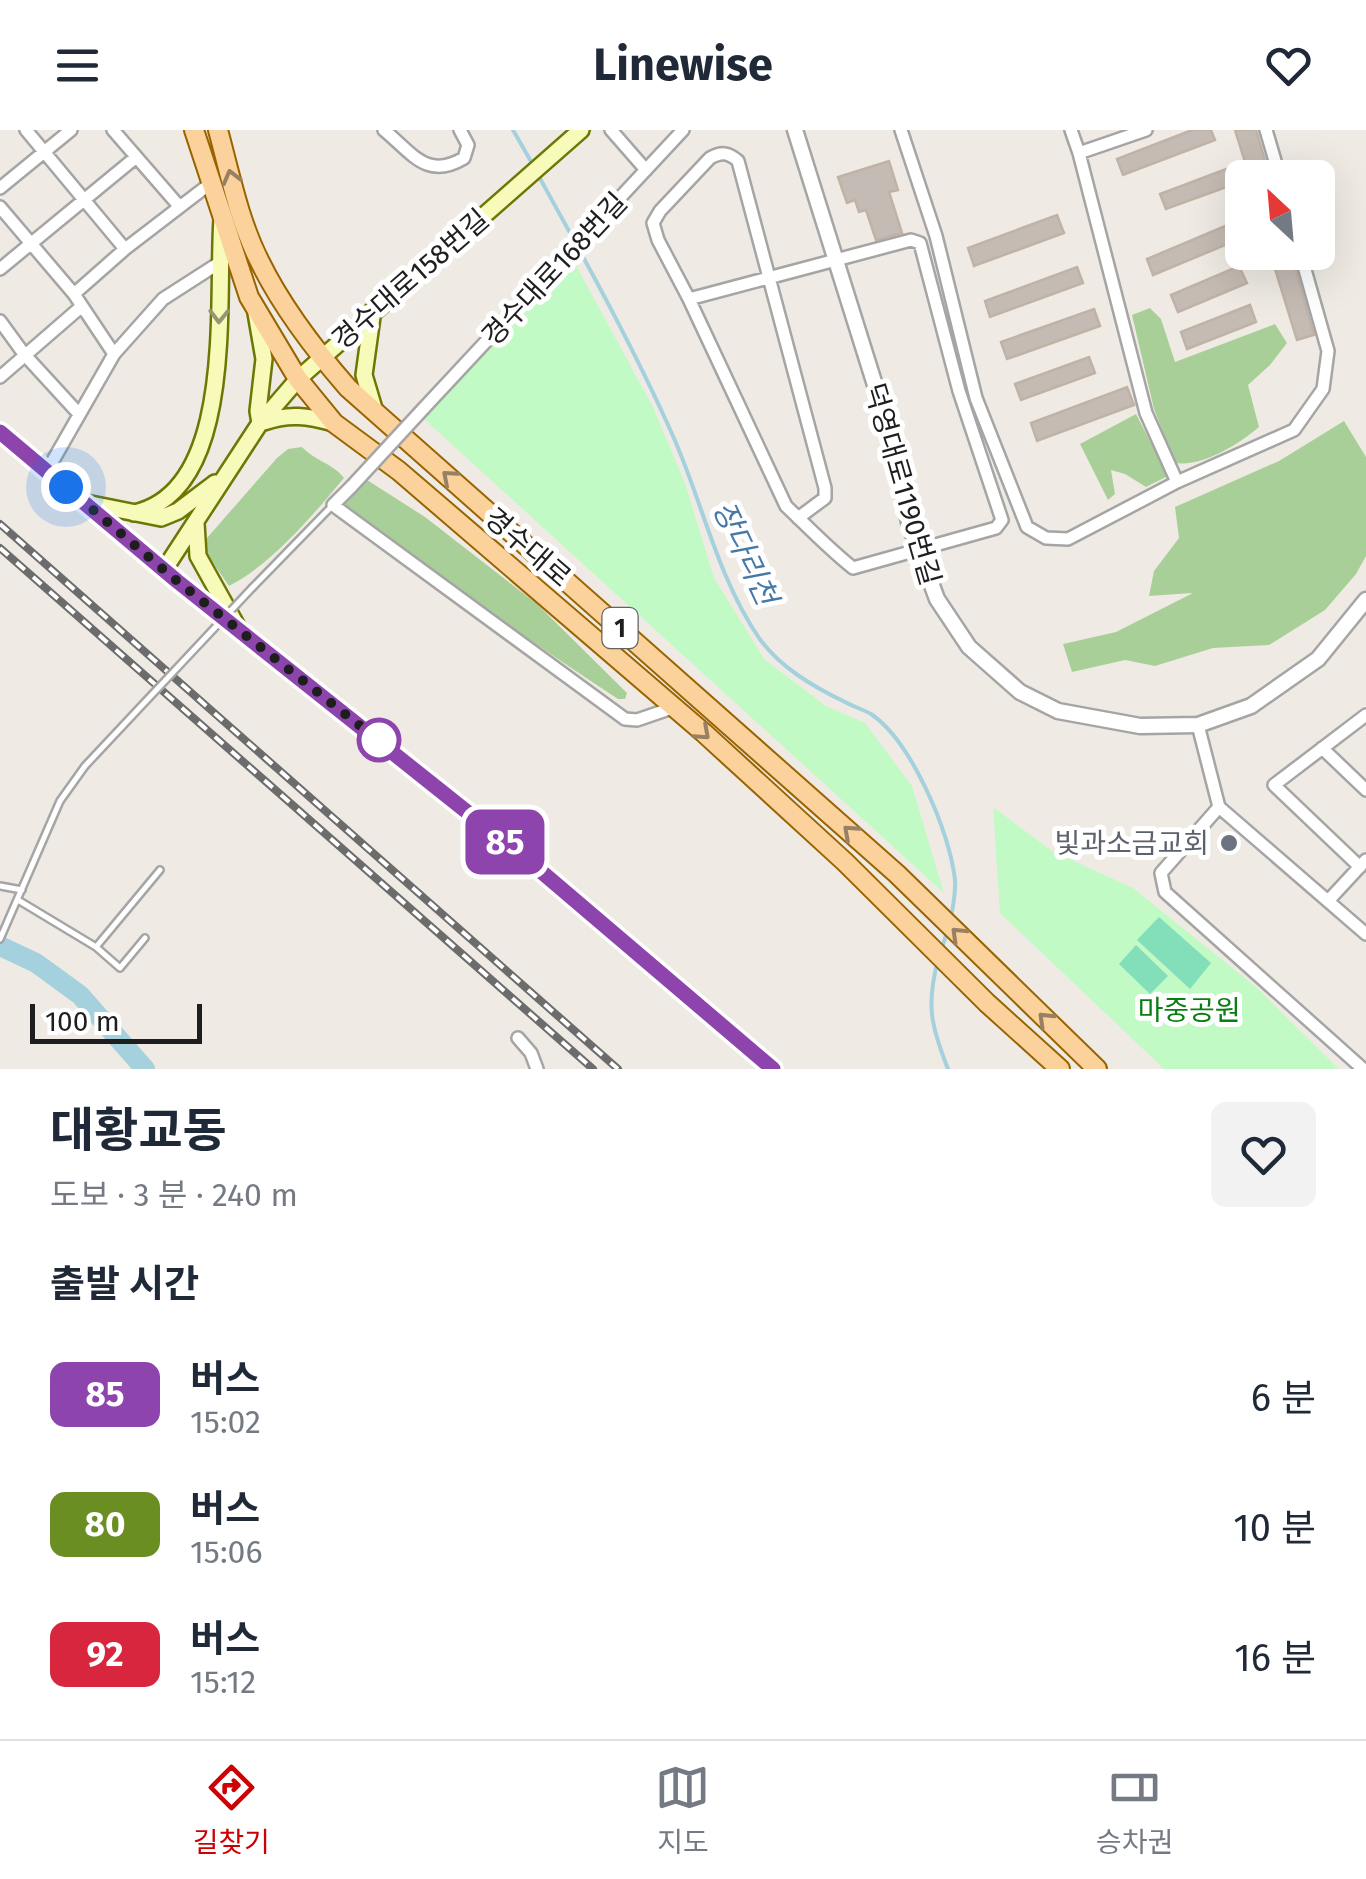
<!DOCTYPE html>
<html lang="ko">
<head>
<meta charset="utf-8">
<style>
  :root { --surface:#fff; --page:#f2f2f3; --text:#1f2937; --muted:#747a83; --line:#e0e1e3; --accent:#cd0003 }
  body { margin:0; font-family:"Fira Sans","Noto Sans KR",sans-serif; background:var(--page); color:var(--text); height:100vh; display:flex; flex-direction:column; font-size:38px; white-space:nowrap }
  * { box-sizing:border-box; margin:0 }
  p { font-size:32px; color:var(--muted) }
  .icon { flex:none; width:55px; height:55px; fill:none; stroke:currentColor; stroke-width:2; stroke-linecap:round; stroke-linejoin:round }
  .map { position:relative; height:939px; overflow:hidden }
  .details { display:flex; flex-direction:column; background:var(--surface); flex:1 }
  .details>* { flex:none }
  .badge { padding:0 20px; border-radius:15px; font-size:35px; line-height:65px }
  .needle { width:65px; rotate:334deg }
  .tools { position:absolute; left:1225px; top:30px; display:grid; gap:20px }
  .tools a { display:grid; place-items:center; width:110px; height:110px; border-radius:15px; background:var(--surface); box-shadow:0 10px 40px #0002; font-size:50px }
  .scale { position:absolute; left:30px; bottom:25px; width:172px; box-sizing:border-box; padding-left:10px; border:5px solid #1e1e1e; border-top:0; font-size:28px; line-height:35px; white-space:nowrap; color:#1e1e1e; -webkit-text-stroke:8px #fff; paint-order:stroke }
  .you { position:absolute; width:50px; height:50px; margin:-25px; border:8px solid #fff; border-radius:50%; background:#1a73e8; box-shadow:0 0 0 15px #1a73e833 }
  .map>.badge { position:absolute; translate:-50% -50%; box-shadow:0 0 0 5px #fff }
  h2 { padding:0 50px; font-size:38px; line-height:90px }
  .round { display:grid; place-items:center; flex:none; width:105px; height:105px; border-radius:15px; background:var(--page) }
  .headline { display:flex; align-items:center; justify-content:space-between; height:170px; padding:0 50px }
  h1 { font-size:48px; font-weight:700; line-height:75px }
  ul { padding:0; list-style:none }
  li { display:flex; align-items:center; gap:30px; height:130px; padding:0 50px }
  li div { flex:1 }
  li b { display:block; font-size:38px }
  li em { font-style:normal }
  li .badge { min-width:110px; font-weight:700; text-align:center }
  header { display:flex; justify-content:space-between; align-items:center; height:130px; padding:0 50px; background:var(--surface); font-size:45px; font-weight:700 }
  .dock { display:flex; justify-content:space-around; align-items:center; height:140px; border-top:2px solid var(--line); background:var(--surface); font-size:28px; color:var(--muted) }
  .dock a { display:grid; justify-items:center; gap:5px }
  .dock .selected { color:var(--accent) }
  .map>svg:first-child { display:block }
  .forest { fill:#a9cf99 }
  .park { fill:#c1fac5 }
  .pitch { fill:#82dfba }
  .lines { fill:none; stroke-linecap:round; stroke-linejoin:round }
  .stream { stroke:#a4d1dd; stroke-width:4 }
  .river { stroke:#a4d1dd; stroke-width:20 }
  .building { fill:#c4bbb4; stroke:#c1b2a6; stroke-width:2.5 }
  .service-casing { stroke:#a5a5a5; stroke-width:10 }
  .minor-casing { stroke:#a5a5a5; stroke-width:16 }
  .tertiary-casing { stroke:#a5a5a5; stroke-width:19 }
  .secondary-casing { stroke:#6c7704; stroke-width:20 }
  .primary-casing { stroke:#996400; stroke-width:22 }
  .service { stroke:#fff; stroke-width:5 }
  .minor { stroke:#fff; stroke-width:11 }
  .tertiary { stroke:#fff; stroke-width:14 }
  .secondary { stroke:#f7fab8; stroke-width:15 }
  .primary { stroke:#fcd29c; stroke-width:18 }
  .rail-casing { stroke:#6c6c6c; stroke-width:8 }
  .rail { stroke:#fff; stroke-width:4; stroke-dasharray:11; stroke-linecap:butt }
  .service-bridge-casing { stroke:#a5a5a5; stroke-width:10; stroke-linecap:butt }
  .minor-bridge-casing { stroke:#a5a5a5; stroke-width:16; stroke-linecap:butt }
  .service-bridge { stroke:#fff; stroke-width:5 }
  .minor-bridge { stroke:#fff; stroke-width:11 }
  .oneway { stroke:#988163 }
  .oneway2 { stroke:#959773 }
  .line-casing { stroke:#fff; stroke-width:22 }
  .line { stroke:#8e44ad; stroke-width:15 }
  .walk { stroke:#1e1e1e; stroke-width:10; stroke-dasharray:0 18 }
  .stop-dot { fill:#fff; stroke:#8e44ad; stroke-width:5 }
  .worship-dot { fill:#6b7280; stroke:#fff; stroke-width:4 }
  .labels { text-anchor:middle; stroke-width:10; stroke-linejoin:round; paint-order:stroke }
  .shield { fill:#fff; stroke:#626262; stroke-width:2.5 }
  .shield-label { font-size:25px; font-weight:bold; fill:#1e1e1e }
  .street-label { font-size:28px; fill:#1e1e1e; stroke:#fff }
  .worship-label { font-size:28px; fill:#5b616d; stroke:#fff; text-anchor:end }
  .park-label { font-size:28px; fill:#0b7e13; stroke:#fff }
  .water-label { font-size:30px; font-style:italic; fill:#4779a7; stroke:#fff }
</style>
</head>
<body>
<header><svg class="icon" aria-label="menu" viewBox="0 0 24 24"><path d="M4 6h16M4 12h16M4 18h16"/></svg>Linewise<svg class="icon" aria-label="heart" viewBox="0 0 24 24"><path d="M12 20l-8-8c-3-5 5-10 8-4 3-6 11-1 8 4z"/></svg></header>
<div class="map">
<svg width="1366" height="939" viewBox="0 0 1366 939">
  <rect width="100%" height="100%" fill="#efebe4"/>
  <path class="forest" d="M1150 178 1161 189 1175 232 1275 194 1287 213 1270 235 1248 255 1259 297C1239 314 1203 337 1175 333L1154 279 1132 185Z
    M1136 284 1168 346 1146 357 1125 344 1111 340 1115 364 1108 370 1080 314Z
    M1344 291 1366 327V426L1356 444 1325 480 1269 515 1213 518 1155 536 1125 530 1072 542 1063 514 1116 502 1193 463 1149 466 1154 441 1179 408 1175 377 1279 331Z
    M302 317C315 331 334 334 344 348 314 384 271 435 229 456L207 424V408L277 328 288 319Z
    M367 350 425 387 537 474 627 563 625 569H618C524 507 432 442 342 374Z"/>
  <path class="park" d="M573 130 653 277 686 356 714 448 765 530 826 576 865 593 912 656 944 763 424 289Z
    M993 677 1052 721 1133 758 1256 857 1339 939H1164L1000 783Z"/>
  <path class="pitch" d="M1159 787 1211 833 1190 859 1137 810Z
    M1136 815 1168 846 1150 864 1119 834Z"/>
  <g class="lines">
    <path class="stream" d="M513 0 533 35
      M537 43C585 130 633 216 673 306 703 374 717 446 759 508 780 537 812 556 843 571 852 576 862 579 871 584 911 611 950 702 955 750 956 762 953 776 951 788
      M941 821 947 802
      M938 830C926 875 931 896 948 939"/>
    <path class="river" d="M0 816 36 833 80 865 145 939"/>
  </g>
  <path class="building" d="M1192 0H1211L1215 10 1123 45 1117 29Z
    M1235 0H1256L1270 48H1250Z
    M889 31 898 60 889 62 902 103 876 110 866 80 859 82 855 70 847 73 838 47Z
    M1226 39 1232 55 1166 79 1160 64Z
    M1057 85 1064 103 974 136 968 118Z
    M1242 89V108L1153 145 1147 129Z
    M1294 134 1314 205 1297 210 1275 139Z
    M1239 136 1247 153 1178 182 1171 165Z
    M1077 137 1083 153 990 187 985 171Z
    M1250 175 1256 192 1187 219 1181 202Z
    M1094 179 1100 196 1007 229 1001 212Z
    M1089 227 1095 243 1021 270 1015 254Z
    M1127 257 1134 275 1037 311 1031 293Z"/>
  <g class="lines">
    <defs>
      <path id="service" d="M253 457 331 377
        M0 756 22 760
        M18 770 96 817 120 838 145 808
        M0 809 60 671 85 636
        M96 817 160 740"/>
      <path id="minor" d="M26 0 125 119
        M113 0 179 76
        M384 0C413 24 427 50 464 28L468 15 460 0
        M611 0 646 40
        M901 0 936 106 976 268 1027 397 1046 408 1068 409 1177 352
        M1071 0 1079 23
        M1146 0 1079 23 1146 283 1177 352 1294 300 1323 259 1328 221 1300 122
        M1266 0 1280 48
        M0 58 71 0
        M0 77 74 164 114 224
        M0 139 135 28
        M74 164 125 119 211 53
        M689 169C763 150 837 130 911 110L920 113 959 261 1002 390 996 398 853 438C829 419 808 397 786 376L689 169 658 110 653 93 660 81 710 28C721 22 728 22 738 31L825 358V368L798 388
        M0 191 24 224 79 284
        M0 247 82 176
        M424 278 683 0
        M47 341 114 224 163 169 219 133
        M352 356 333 375 625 589 637 590 675 577
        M1198 595 1219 677 1366 804
        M1322 618 1366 660
        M1219 677 1161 743 1165 762 1363 939
        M1360 737 1274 655 1366 585
        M1328 771 1366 730
        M518 908 531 923 537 939"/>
      <path id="tertiary" d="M795 0 880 271 910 396 937 469 969 517 1020 562 1058 581 1140 596 1198 595 1251 576 1318 529 1366 470
        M0 302 177 451 530 732 773 939"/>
      <path id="secondary" d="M373 180 364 245 375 282
        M256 183 264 229 258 281 260 293
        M264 292C289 283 308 286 334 293
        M86 373 161 388 178 381 215 353
        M134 383C237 361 216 168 222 89
        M196 393 198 426 238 498
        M164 440 260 293 298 249 581 0"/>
      <path id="primary" d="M194 0 249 167 298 249 334 293 399 341 704 603 845 732 987 873 1060 939
        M218 0C230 44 239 91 260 132 282 177 315 220 348 258L897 744 1097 939"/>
    </defs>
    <use href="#service" class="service-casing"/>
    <use href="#minor" class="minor-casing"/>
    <use href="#tertiary" class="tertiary-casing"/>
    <use href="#secondary" class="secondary-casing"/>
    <use href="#primary" class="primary-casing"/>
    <use href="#service" class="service"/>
    <use href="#minor" class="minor"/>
    <use href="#tertiary" class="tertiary"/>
    <use href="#secondary" class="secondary"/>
    <use href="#primary" class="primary"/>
    <defs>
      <path id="rail" d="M0 394 618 939
        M0 418 593 939"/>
    </defs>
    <use href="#rail" class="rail-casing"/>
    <use href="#rail" class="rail"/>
    <defs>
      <path id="service-bridge" d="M85 636 253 457"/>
      <path id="minor-bridge" d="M352 356 424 278"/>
    </defs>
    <use href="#service-bridge" class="service-bridge-casing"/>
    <use href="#minor-bridge" class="minor-bridge-casing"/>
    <use href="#service-bridge" class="service-bridge"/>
    <use href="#minor-bridge" class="minor-bridge"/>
  </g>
  <defs><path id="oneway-chevron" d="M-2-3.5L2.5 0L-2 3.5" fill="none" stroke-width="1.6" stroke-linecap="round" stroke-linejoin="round" transform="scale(2.5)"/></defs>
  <g class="oneway">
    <use href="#oneway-chevron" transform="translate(231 47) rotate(-105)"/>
    <use href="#oneway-chevron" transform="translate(449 347) rotate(-139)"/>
    <use href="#oneway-chevron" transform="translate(703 603) rotate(42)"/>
    <use href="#oneway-chevron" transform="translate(850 702) rotate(-138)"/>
    <use href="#oneway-chevron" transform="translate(958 804) rotate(-136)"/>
    <use href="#oneway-chevron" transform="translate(1045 889) rotate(-136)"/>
  </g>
  <use class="oneway2" href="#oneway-chevron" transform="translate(219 186) rotate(91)"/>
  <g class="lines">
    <defs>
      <path id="line" d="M0 302 177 451 530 732 773 939"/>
    </defs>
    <use href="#line" class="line-casing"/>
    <use href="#line" class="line"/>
    <path class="walk" d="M66 357 177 451 383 614 379 610"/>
  </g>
  <circle class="stop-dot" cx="379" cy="610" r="20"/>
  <circle class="worship-dot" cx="1229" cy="713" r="10"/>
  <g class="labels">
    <rect class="shield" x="602.5" y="478" width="35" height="40" rx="8"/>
    <g class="shield-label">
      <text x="620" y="507">1</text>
    </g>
    <g class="street-label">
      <text transform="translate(554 139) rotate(-47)" y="10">경수대로168번길</text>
      <text transform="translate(410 149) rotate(-41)" y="10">경수대로158번길</text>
      <text transform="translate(903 354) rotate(74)" y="10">덕영대로1190번길</text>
      <text transform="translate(528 417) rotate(41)" y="10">경수대로</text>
    </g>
    <g class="worship-label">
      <text x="1209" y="723">빛과소금교회</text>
    </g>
    <g class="park-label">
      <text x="1189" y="890">마중공원</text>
    </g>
    <g class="water-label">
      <text transform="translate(745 423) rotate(65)" y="10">장다리천</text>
    </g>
  </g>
</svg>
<div class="tools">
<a><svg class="needle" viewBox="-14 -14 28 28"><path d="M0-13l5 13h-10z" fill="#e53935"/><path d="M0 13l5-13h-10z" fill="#747a83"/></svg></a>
</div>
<div class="scale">100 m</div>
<div class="you" style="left:66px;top:357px"></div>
<b class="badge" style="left:505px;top:712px;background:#8e44ad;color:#fff">85</b>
</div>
<section class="details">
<div class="headline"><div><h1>대황교동</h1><p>도보 · 3 분 · 240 m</p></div><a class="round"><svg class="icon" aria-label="heart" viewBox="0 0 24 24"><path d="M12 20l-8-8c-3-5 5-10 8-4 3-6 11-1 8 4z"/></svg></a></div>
<h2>출발 시간</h2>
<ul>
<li><span class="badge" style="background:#8e44ad;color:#fff">85</span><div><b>버스</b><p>15:02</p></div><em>6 분</em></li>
<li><span class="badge" style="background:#6b8e23;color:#fff">80</span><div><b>버스</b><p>15:06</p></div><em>10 분</em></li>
<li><span class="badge" style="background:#d7263d;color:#fff">92</span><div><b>버스</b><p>15:12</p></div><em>16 분</em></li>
</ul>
</section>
<nav class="dock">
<a class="selected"><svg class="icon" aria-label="directions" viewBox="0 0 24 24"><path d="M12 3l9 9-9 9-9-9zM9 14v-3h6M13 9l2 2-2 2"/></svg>길찾기</a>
<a><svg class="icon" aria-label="map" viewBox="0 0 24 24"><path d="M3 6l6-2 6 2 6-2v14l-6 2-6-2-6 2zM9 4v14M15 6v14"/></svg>지도</a>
<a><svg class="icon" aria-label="tickets" viewBox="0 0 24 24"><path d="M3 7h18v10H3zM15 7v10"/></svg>승차권</a>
</nav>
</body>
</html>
